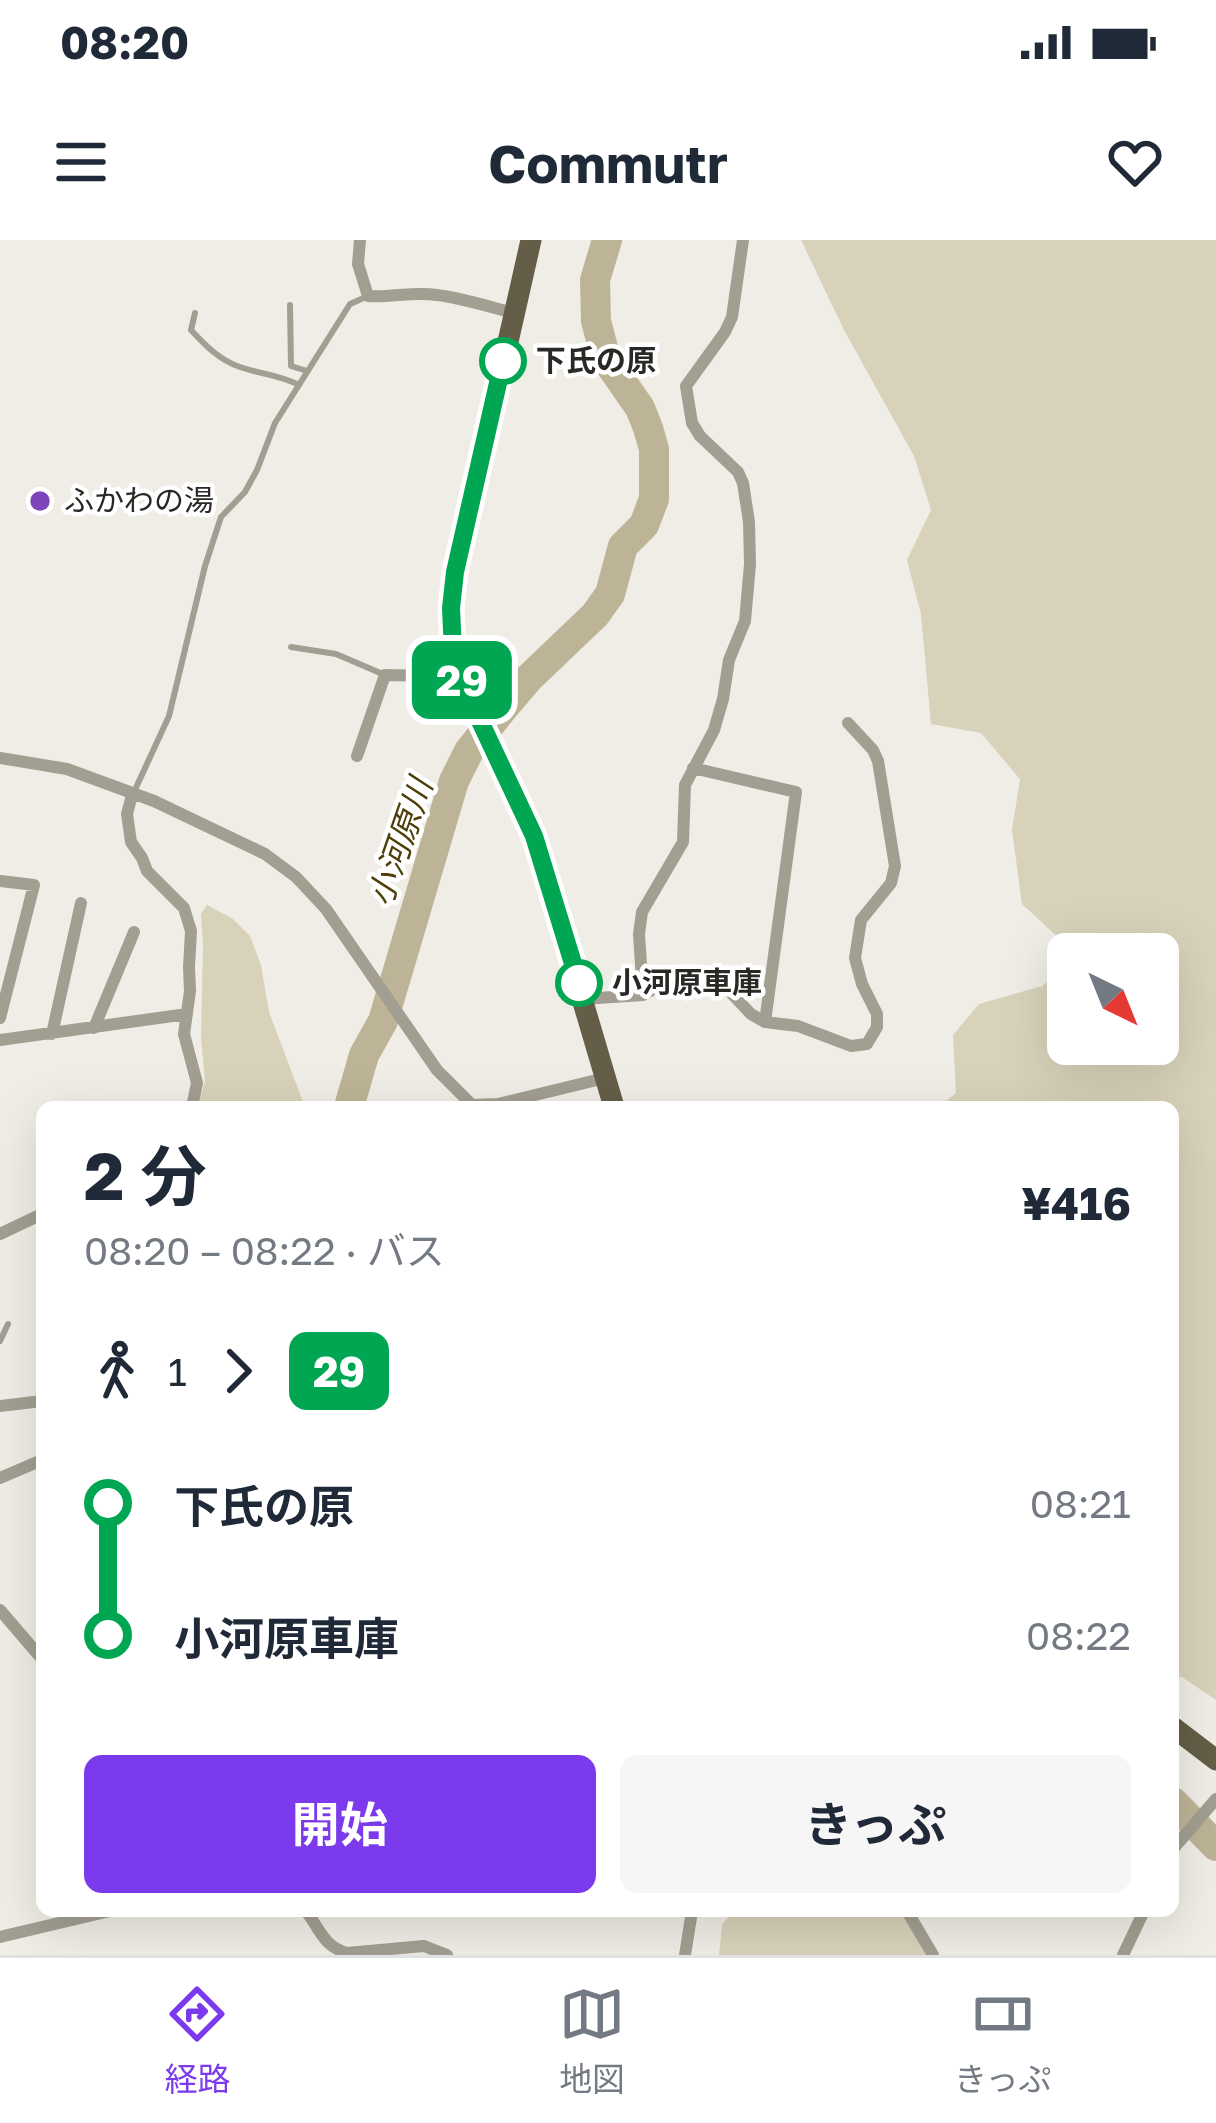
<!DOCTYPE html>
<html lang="ja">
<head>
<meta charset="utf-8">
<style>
  :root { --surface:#fff; --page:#f6f6f7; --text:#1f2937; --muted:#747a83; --line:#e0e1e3; --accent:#7c3aed }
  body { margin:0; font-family:"Golos Text","Noto Sans JP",sans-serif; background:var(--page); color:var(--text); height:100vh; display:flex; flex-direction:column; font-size:45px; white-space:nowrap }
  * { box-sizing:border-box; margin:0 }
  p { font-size:39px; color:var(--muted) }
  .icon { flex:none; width:66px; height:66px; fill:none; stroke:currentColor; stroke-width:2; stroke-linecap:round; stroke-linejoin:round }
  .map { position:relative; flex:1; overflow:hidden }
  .sheet { position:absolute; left:36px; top:861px; width:1143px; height:816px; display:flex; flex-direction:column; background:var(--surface); border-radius:18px; box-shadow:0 12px 48px #0002 }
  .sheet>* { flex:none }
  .badge { padding:0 24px; border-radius:18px; font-size:42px; line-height:78px }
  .needle { width:78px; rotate:137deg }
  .tools { position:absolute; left:1047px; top:693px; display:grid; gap:24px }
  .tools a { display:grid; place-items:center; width:132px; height:132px; border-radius:18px; background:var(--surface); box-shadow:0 12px 48px #0002; font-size:60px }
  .map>.badge { position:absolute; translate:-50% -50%; box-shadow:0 0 0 6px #fff }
  .legs { display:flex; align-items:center; gap:18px; height:132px; padding:0 48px; font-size:39px }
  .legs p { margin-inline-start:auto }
  .summary { display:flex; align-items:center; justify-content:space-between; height:204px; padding:0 48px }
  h1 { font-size:66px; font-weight:700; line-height:90px }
  .button { display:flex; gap:24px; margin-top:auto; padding:24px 48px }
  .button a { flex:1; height:138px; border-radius:18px; background:var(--accent); color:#fff; font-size:48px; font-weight:700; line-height:138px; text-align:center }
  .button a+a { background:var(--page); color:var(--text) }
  ul { padding:0 48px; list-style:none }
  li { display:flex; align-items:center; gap:42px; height:132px; font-size:45px }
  li i { display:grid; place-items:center; width:18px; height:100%; margin:0 15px; background:currentColor }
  li i::after { content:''; width:30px; height:30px; margin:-15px; border:9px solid; border-radius:50%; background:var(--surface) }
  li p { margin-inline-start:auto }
  li:first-child i { background:linear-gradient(#0000 50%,currentColor 0) }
  li:last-child i { background:linear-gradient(currentColor 50%,#0000 0) }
  .status { display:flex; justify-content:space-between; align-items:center; height:84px; padding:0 60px; background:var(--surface); direction:ltr }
  .status svg { height:33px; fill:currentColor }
  header { display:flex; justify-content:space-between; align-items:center; height:156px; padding:0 48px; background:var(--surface); font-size:54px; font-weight:700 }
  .menu { display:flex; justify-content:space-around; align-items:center; height:168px; border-top:3px solid var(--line); background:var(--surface); font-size:33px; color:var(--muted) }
  .menu a { display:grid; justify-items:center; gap:6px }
  .menu .on { color:var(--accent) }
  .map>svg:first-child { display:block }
  .green { fill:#d8d2ba; fill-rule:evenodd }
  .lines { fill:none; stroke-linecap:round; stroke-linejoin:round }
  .river { stroke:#bdb497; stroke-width:30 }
  .lane { stroke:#a29e91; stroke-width:6 }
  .street { stroke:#a29e91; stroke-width:12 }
  .primary { stroke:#645d47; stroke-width:21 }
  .line-1-casing { stroke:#fff; stroke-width:27 }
  .line-1 { stroke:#00a651; stroke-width:18 }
  .stop-1-dot { fill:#fff; stroke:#00a651; stroke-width:6 }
  .poi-dot { fill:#8044ba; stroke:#fff; stroke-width:4.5 }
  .labels { text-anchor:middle; stroke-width:9; stroke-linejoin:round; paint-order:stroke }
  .stop-label { font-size:30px; font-weight:bold; fill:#292825; stroke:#fff; text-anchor:start }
  .poi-label { font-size:30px; fill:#292825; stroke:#fff; text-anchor:start }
  .water-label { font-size:33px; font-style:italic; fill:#4d3f07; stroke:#fff }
</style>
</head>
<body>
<div class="status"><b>08:20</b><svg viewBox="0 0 49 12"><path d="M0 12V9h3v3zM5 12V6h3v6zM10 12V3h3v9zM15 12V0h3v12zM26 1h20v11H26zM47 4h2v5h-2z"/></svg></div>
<header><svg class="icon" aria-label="menu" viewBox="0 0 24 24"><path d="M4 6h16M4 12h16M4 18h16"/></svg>Commutr<svg class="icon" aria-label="heart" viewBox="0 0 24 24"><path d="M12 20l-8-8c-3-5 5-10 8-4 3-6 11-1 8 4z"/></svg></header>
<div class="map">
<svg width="1216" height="1715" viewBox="0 0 1216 1715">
  <rect width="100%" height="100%" fill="#efede5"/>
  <path class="green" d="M801 0H1216V1460L1182 1437 1173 1436V867H939L956 853 953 795 979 764 1042 746 1062 731V701L1022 664 1012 590 1020 539 981 493 931 484 921 374 907 320 931 270 914 216 844 90ZM1068 714H1158V804H1068Z
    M207 665 233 679 250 696 261 725 269 772 305 867H198L205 841 201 797 203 704 201 674Z
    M734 1671H899L904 1674 926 1715H719L722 1684Z"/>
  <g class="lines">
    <path class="river" d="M349 867 364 815 383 781 454 541 469 511 505 466 529 438 595 375 610 354 623 306 644 285 654 259V209L648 188 640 168 606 119 596 81 595 40 607 0
      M1173 1562 1216 1606"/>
    <path class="lane" d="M290 65 291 126 307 131
      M195 73 191 90C205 105 219 120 240 127 260 134 280 135 299 145
      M291 407 336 414 385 435
      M134 552 169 476 205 326 221 277 245 252 257 230 275 183 350 64 368 56
      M0 1101 8 1084"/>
    <path class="street" d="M360 0 358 24 368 56C391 58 413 51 437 55 463 58 489 67 514 73
      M357 516 385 435 433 436 457 430
      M0 518 67 529 154 561 265 614 296 637 326 669 437 830 472 865 498 864 605 838
      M693 528 796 552 765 782
      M132 555 127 574 131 602 142 618 147 631 184 668 191 691 189 727 190 751 184 794 197 843 192 867
      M0 641 34 645 0 778
      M643 755 639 694 642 672 683 602 685 545 714 490 723 459 729 420 745 381 750 324 749 282 743 243 738 232 700 196 692 183 686 146 725 92 732 77 743 0
      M583 759 643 755 676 736 695 732 717 738 751 774 765 782 798 786 851 806 867 804 877 787V774L862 744 855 718 861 680 891 643 895 626 878 521 873 510 848 483
      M94 788 134 692
      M52 794 81 663
      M0 800 187 774
      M0 994 42 974
      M0 1166 42 1161
      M0 1238 42 1220
      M0 1370 42 1419
      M1173 1609 1216 1559
      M306 1671C320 1689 323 1706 347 1713
      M907 1671 933 1715
      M0 1697 110 1671
      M346 1715 347 1713 424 1706 447 1715
      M685 1715 692 1671
      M1123 1715 1144 1671"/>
    <path class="primary" d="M531 0 456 332 451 368 453 411 457 430 534 596 614 867
      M1173 1487 1216 1520"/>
  </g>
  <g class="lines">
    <defs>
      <path id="line-1" d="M503 121 455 332 451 368 453 411 457 430 472 464 534 596 579 743"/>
    </defs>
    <use href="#line-1" class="line-1-casing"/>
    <use href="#line-1" class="line-1"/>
  </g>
  <g class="stop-1-dot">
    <circle cx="503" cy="121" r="21"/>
    <circle cx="579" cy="743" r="21"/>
  </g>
  <circle class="poi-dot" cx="40" cy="261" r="12"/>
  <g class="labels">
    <g class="stop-label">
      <text x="536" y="131">下氏の原</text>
      <text x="612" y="753">小河原車庫</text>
    </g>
    <g class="poi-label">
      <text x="64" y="271">ふかわの湯</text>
    </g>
    <g class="water-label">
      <text transform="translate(400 602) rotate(-71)" y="12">小河原川</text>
    </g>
  </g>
</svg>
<div class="tools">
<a><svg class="needle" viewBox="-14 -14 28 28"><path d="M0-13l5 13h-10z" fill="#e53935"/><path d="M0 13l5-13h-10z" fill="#747a83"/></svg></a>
</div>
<b class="badge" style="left:462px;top:440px;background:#00a651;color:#fff">29</b>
<section class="sheet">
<div class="summary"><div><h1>2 分</h1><p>08:20 – 08:22 · バス</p></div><b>¥416</b></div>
<div class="legs"><svg class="icon" aria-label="walk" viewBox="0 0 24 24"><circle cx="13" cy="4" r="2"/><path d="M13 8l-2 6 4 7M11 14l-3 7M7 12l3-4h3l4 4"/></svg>1<svg class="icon" aria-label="forward" viewBox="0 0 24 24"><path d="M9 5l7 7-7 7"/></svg><b class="badge" style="background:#00a651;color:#fff">29</b></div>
<ul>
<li><i style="color:#00a651"></i><b>下氏の原</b><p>08:21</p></li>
<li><i style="color:#00a651"></i><b>小河原車庫</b><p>08:22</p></li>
</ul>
<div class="button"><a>開始</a><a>きっぷ</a></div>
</section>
</div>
<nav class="menu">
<a class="on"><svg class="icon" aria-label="directions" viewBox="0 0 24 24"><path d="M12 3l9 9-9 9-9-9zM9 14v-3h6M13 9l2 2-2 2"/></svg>経路</a>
<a><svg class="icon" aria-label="map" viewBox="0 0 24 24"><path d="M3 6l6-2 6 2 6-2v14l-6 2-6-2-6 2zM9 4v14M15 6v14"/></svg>地図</a>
<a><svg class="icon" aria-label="tickets" viewBox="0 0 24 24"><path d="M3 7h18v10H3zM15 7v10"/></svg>きっぷ</a>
</nav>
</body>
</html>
